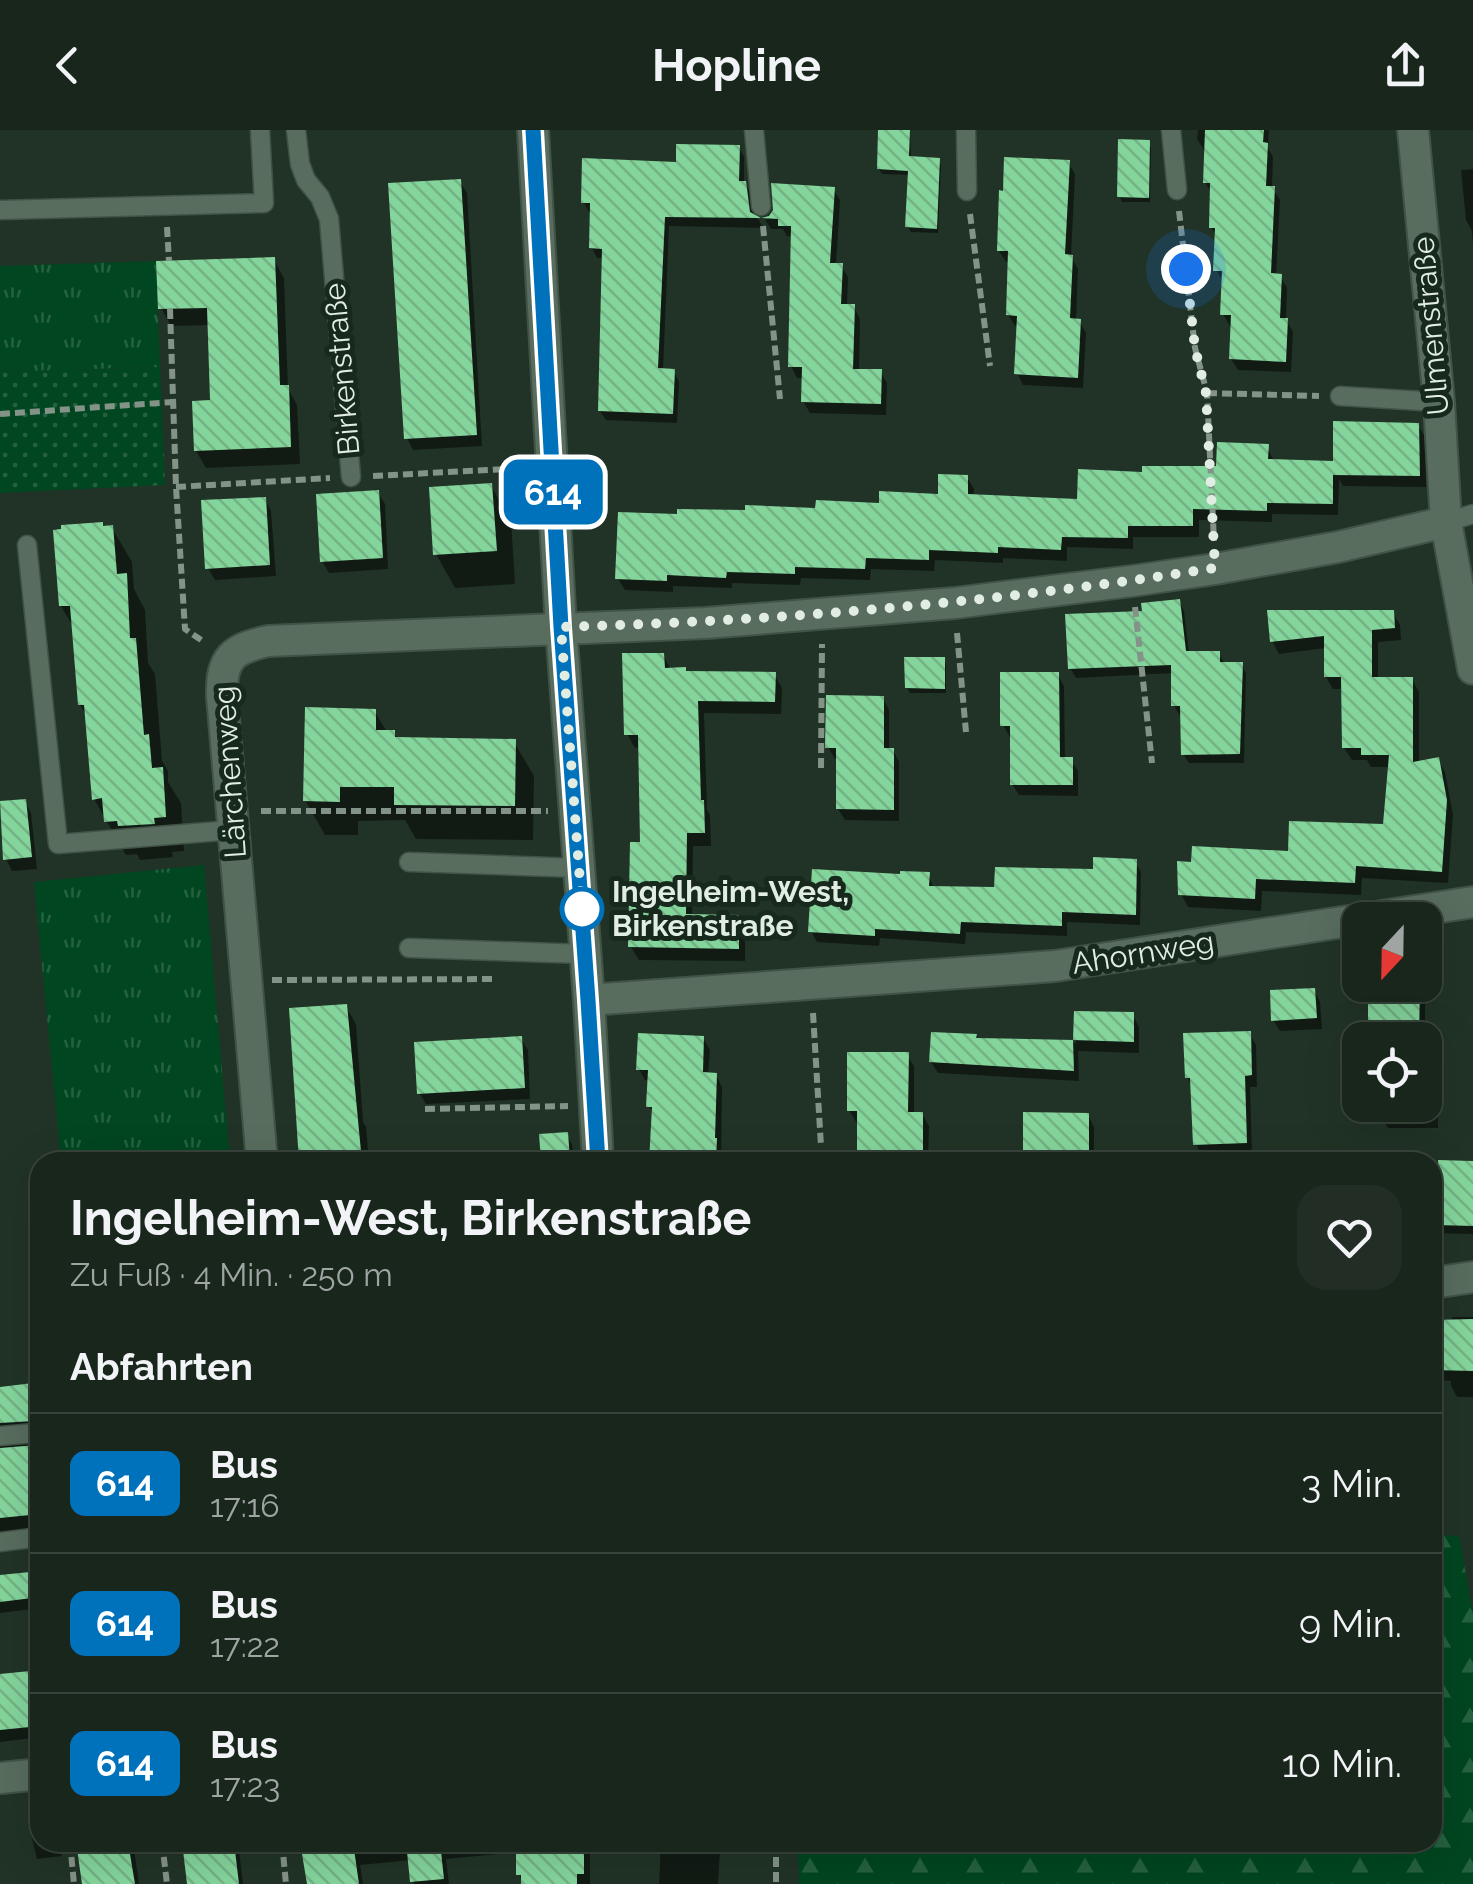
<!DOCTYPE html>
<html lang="de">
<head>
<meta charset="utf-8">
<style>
  :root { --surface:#19261c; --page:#222e25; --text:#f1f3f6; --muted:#9fa5a3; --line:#37433b }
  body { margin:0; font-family:Raleway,sans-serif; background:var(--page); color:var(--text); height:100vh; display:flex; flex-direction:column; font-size:38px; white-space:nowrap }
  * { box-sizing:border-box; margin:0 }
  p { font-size:32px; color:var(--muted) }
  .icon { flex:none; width:55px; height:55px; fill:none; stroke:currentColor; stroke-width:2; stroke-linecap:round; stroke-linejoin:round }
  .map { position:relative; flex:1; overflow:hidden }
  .details { position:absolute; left:30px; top:1022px; width:1412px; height:700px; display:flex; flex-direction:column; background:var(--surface); border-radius:30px; box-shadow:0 10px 40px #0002,0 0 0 2px var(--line) }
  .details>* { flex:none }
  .badge { padding:0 20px; border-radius:15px; font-size:35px; line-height:65px }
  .needle { width:65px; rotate:202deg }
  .buttons { position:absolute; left:1342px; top:772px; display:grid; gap:20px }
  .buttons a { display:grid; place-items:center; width:100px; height:100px; border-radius:20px; background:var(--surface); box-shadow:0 10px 40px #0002,0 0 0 2px var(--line); font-size:50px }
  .you { position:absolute; width:50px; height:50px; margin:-25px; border:8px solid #fff; border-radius:50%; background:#1a73e8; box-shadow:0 0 0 15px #1a73e833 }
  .map>.badge { position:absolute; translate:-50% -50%; box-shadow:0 0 0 5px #fff }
  h2 { padding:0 40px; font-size:38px; line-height:90px }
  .round { display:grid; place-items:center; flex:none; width:105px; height:105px; border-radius:30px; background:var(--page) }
  .head { display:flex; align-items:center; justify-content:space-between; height:170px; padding:0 40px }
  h1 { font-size:48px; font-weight:700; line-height:75px }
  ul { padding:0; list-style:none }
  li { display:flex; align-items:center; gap:30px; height:140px; padding:0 40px; border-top:2px solid var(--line) }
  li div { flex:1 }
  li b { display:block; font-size:38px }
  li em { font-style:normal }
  li .badge { min-width:110px; font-weight:700; text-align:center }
  header { display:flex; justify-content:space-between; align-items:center; height:130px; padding:0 40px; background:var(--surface); font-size:45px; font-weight:700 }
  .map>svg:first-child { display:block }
  .grass { fill:url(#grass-tufts) }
  .forest { fill:url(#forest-firs) }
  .park { fill:url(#park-dots) }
  .shadow { fill:#0007 }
  .building { fill:url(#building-back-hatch) }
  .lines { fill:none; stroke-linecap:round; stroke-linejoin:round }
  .lane-casing { stroke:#415246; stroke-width:21 }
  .street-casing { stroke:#415246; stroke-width:34 }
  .path { stroke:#849387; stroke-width:6; stroke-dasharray:10 5; stroke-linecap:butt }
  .lane { stroke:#586d5d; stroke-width:18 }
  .street { stroke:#586d5d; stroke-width:30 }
  .line-casing { stroke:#fff; stroke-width:22 }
  .line { stroke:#0072bc; stroke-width:15 }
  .walk { stroke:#e1ede3; stroke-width:10; stroke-dasharray:0 18 }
  .stop-dot { fill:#fff; stroke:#0072bc; stroke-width:5 }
  .labels { text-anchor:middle; stroke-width:10; stroke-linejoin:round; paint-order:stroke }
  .street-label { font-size:30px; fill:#e1ede3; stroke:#17291c }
  .stop-label { font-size:30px; font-weight:bold; fill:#e1ede3; stroke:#17291c; text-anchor:start }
</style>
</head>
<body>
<header><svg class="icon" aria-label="back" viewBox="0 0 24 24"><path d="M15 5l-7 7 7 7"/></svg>Hopline<svg class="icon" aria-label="share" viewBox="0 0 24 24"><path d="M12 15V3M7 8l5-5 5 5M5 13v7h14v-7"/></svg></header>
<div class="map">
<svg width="1473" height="1754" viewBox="0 0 1473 1754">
  <defs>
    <pattern id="grass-tufts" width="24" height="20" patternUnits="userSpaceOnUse" patternTransform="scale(2.5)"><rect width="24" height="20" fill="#004620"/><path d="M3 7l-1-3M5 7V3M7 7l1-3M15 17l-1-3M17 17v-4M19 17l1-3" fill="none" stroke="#256140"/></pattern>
    <pattern id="forest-firs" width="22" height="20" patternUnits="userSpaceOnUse" patternTransform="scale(2.5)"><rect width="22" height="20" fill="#004620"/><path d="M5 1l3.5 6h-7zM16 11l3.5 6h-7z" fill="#256140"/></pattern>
    <pattern id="park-dots" width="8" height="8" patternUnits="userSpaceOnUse" patternTransform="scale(2.5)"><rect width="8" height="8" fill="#004620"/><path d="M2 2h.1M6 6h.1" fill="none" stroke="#256140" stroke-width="1.8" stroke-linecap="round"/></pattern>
    <pattern id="building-back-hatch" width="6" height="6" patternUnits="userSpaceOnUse" patternTransform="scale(2.5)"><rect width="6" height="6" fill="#84d59c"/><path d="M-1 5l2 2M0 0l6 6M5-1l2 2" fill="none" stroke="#74b286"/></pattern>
  </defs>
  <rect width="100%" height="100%" fill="#213326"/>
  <path class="grass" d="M156 131 160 237 0 242V136Z
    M204 735 230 1032H61L34 752Z"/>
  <path class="forest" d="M1433 1405 1459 1406 1473 1484V1754H799L798 1713 1432 1712Z"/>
  <path class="park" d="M160 237 165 355 0 363V242Z"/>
  <path class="shadow" d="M881 0H910L911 29 938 30 941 35 938 103 911 102 908 97 910 45 882 44 879 39Z
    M1198 0H1269L1268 18 1273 27 1272 58 1280 70 1276 146H1280L1287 158 1286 189 1293 202 1291 242 1238 240 1231 229 1233 196H1230L1223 184V152L1216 140 1217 108 1211 97 1212 64 1205 52 1207 20H1204L1197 9Z
    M1148 13 1151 18 1150 72H1122L1120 67Z
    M739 17 744 27V52L751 64 754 87 759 90 763 98 669 96 663 241H673L679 251 677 293 606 290 600 281 605 128H597L592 118 593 83 589 82 584 73 679 34Z
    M1068 32 1075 44 1071 126 1078 139 1076 191H1079L1086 203 1083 258 1023 255 1017 243 1019 196H1015L1008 185 1010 132H1006L999 121Z
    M1473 39V115L1472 101 1466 90 1461 40Z
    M460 52 467 63 482 316 413 320 407 308Z
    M833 59 840 70 836 135H841L848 147 847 177H854L860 189 859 241H880L887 253 886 285 810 283 803 271 804 248H797L791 236 794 107 787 106 783 99H771L765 90Z
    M274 130 284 148 288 258 297 275 300 334 206 338 196 321 213 272 210 195 171 196 161 178Z
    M1418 295 1425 307 1426 357 1343 356 1339 349 1338 385 1272 384V392L1199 390V407H1133V419L1067 417V431L1003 428V433L935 430 934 441 871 439 870 450 801 448 800 455 732 453V458L673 456V462L625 460 618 449 679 387 881 375 940 366 967 347 974 359 973 367 1079 372 1144 345 1219 338 1267 316 1274 332 1336 333Z
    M491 356 511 390 515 454 455 458 436 424Z
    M378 363 385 374 388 439 329 443 322 431Z
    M265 369 271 381 276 446 215 450 208 438Z
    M112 398 132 432 134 459 145 480 148 533 155 544 162 631 168 641V652L181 673 184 721 172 722 173 727 140 730 137 724 126 725 94 669 88 588 80 575 74 498 61 476 104 399Z
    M1179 471 1184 481 1189 523H1218L1224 532 1241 534 1246 543 1244 633H1189L1183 624V585H1179L1174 575 1173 543 1076 548 1070 538 1145 484Z
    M1393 483 1400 495 1401 510 1378 512V549H1412L1419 562V633L1438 630 1445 642 1453 685 1448 753 1362 748 1361 765 1262 761 1261 781 1188 777 1181 764 1290 724 1385 697 1390 637H1371L1367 630H1352L1344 618V559H1333L1326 547V518L1279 524 1272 511Z
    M663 525 671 540 686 543 774 544 782 558 781 584 704 583 707 680 710 685 711 716H693L692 787 738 788 745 801V831L639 830 631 817 643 715 641 617 635 618 627 604Z
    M943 529 946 534V563H910L907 558Z
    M1058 545 1064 556 1065 630H1071L1078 641V666L1019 665 1012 654V607H1010L1003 595Z
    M883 568 889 580V620H893L899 632V691L845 690 838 679V629H835L828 617Z
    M375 582 387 602H393L398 609 514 612 534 646 533 710 416 709 405 690 358 691V705H325L305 670Z
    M25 672 31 683 37 739 12 741 6 729 0 674Z
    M1135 732 1141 742 1140 795 1067 792V806L966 802 965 814 880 808 879 816 817 812 811 801 902 746 928 744 934 759H996Z
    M1371 855H1420L1425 864V910H1371Z
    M1314 860 1320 872 1322 899 1280 901 1273 890Z
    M346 877 356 894 363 992 366 997 369 1032H302L292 881Z
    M1076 884 1133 885 1139 897V923L1078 921 1079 951 938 943 931 932 977 911 1076 913Z
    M1249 903 1256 915 1257 957H1250L1252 1024 1202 1026 1196 1014 1193 958 1187 947Z
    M703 908 710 920 708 945H716L722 957 721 1032H652L654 985 649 976 650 951 645 950 639 939Z
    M521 909 528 920 530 969 426 974 419 963Z
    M1425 922 1432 923 1438 934V998H1388L1381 986V975H1425Z
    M907 925 914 936V984H922L929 996 928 1032H860V992H856L849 980Z
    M1088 985 1094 997V1032H1029L1025 1027Z
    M566 1004 572 1014 574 1032H543L541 1006Z
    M1473 1034V1104L1432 1103V1073H1439Z
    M1452 1187H1473V1267H1457L1451 1256V1251L1432 1250V1192H1452Z
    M32 1256 40 1270V1409L0 1413V1259Z
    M40 1443V1478L0 1483V1447Z
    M40 1542V1607L0 1612V1546Z
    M40 1698V1712H60L62 1726 37 1729 30 1700Z
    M78 1712H130L134 1719 139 1754H84Z
    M185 1712H238L243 1754H190Z
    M304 1712H585L590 1722V1754H523L519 1744V1722L446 1729 449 1754H414L411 1730 360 1735 363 1754H310Z
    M661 1712H729L728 1720H720L718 1754H659Z"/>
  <path class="building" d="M878 0H910L909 26 940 28 937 99 905 97 908 41 877 39Z
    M1205 0H1264L1263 12 1268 13 1266 56H1275L1271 143 1282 144 1280 188H1288L1286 232 1229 229 1231 185H1220L1222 141H1213L1215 98H1209L1210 53H1203Z
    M1118 9 1150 10 1149 68 1117 67Z
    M676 14 740 15 739 51H746L750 82 761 88 665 87 658 238 675 239 673 284 598 281 602 119 589 118 590 73H581L582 28 676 32Z
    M1004 27 1070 30 1065 124 1073 125 1070 188 1081 189 1078 248 1014 244 1017 186 1006 185 1008 121H997L999 60 1003 61Z
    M461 49 477 305 404 309 388 53Z
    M771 53 835 57 830 133H843L841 174H855L853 239H882L881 274 801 272 802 237H788L791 96H778V89L761 88 769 86 773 80Z
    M275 127 280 255H289L291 317 194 321 192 271 210 270 207 178 158 179 156 131Z
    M1333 291 1419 293 1420 346 1333 345V334V374L1267 373V381L1193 379V396H1128V408L1062 407 1061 420 998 417V423L929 420V430L866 428 865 439 795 437V444L727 442 726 448 667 445V451L615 449 618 382 677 384V379L745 380V375L815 378 816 370 879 373V361L938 364V344L968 345V364L1077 369 1078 339 1142 342V336H1216L1217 312 1269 314 1268 329 1333 331Z
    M492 353 497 421 433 425 429 357Z
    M379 360 383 428 320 432 316 364Z
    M266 367 270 435 205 439 201 370Z
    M103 392V396L113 395 117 444 127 443 130 508H136L144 605 149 604 152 638 163 637 166 687 154 688 155 694 118 696 117 691 104 692 102 668 92 670 84 575H78L70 476H59L53 400 61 399V395Z
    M1180 469 1186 521H1220V532H1243L1240 624 1181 625 1180 576H1171V535L1068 539 1065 484 1142 481 1141 473Z
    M1267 480H1394L1395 498 1372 500V547H1413V632L1439 627 1447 670 1442 742 1356 736 1355 753 1256 749 1255 769 1178 765 1177 731 1191 732 1192 716 1288 721 1289 691 1383 694 1389 625H1361V618H1342L1341 547H1324V506L1270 512Z
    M622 523H664L665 538 686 537V541L776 542 775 572 698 571 701 670H704L705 703H687L686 784 739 785V819L628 817 630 712H640L638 605H624Z
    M904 527H945V559L905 558Z
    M1000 542H1059L1060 627H1073V655H1010V596H1000Z
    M826 565 884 566V618H894V680L836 679V618H825Z
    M305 577 376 579V600H395V607L516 609 515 676 394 675V657H340V672L303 671Z
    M26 669 32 727 3 730 0 671Z
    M1093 727 1137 729 1136 785 1062 782V796L961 792 960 804 875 799V806L808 802 812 739 900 744V741L930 742 929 756 994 757 995 737 1093 739Z
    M1368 855H1420L1419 910H1368Z
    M1315 858 1317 888 1271 891 1270 860Z
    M347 874 362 1032H299L289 878Z
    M1074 881 1134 882V912L1073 910Z
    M1251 901 1252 945 1245 946 1247 1013 1193 1015 1190 948H1185L1183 903Z
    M931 902 977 904 976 908 1073 910 1074 941 929 932Z
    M638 903 704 906 703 942 717 943 715 1008H717L716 1032H649L652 977H646L648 940H636Z
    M522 906 525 958 417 964 414 912Z
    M847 922H909L908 982H923V1032H857V981H847Z
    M1023 982 1089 983V1028L1023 1027Z
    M568 1002 570 1030 541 1032 539 1004Z
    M1438 1030 1473 1031V1096L1436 1095Z
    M1473 1189V1241L1432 1240V1190Z
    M33 1253 36 1279H33L34 1291 0 1293V1257Z
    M37 1315 40 1342V1384L0 1388V1318Z
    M40 1441V1467L0 1472V1445Z
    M40 1540V1596L0 1600V1544Z
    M76 1712H128L135 1754H82Z
    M182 1712H234L239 1754H187Z
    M300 1712H353L359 1754H307Z
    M406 1712H440L444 1749 410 1752Z
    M516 1712H584V1744H577V1754H521V1745H516Z"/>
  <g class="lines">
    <defs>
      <path id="lane" d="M296 0 300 34 306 50 320 67 329 89 351 347
        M754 0 761 76
        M966 0 967 61
        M1171 0 1177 60
        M0 80 264 73 260 0
        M1340 266 1439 272
        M1446 392 1473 384
        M27 415 58 714 233 700
        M409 732 579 738
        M409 818 585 824
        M0 1306 35 1303
        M0 1412 40 1407"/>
      <path id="street" d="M533 0 561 497 589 870 598 1032
        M1413 0 1439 272 1446 392 1473 539
        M589 870 1055 836 1473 772
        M262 1032 222 566C221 527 233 519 268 511L706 493 955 473 1132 451 1215 439 1338 417 1446 392
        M1432 1153 1473 1147
        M0 1648 40 1644"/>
    </defs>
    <use href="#lane" class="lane-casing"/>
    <use href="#street" class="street-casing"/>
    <path class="path" d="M1179 81 1195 218 1207 263 1214 411
      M970 84 990 236
      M763 96 780 269
      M167 97 169 131
      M170 179 176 357 185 499 204 512
      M1207 263 1319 266
      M0 284 173 272
      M373 346 525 338
      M176 357 330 348
      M1135 477 1152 633
      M957 503 966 602
      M821 638 822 514
      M261 681H548
      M272 850 495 849
      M813 883 821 1016
      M425 979 568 976
      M70 1712 74 1754
      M162 1712 167 1754
      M282 1712 286 1754
      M776 1712V1754"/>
    <use href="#lane" class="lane"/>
    <use href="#street" class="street"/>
  </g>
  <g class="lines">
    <defs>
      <path id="line" d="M533 0 561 497 588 870 598 1032"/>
    </defs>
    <use href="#line" class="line-casing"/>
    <use href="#line" class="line"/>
    <path class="walk" d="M582 779 561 497C780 491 999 472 1215 438L1206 263 1195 218 1186 139"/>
  </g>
  <circle class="stop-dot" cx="582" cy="779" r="20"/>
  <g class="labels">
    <g class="street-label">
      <text transform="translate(1431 196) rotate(-95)" y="10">Ulmenstraße</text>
      <text transform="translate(342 239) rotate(-95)" y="10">Birkenstraße</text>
      <text transform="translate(230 642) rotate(-94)" y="10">Lärchenweg</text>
      <text transform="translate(1143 823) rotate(-9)" y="10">Ahornweg</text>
    </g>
    <g class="stop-label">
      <text x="612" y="772">Ingelheim-West,<tspan x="612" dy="34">Birkenstraße</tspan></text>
    </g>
  </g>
</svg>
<div class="buttons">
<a><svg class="needle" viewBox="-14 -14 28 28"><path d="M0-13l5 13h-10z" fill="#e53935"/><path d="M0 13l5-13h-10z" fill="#9fa5a3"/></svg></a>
<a><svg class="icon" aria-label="locate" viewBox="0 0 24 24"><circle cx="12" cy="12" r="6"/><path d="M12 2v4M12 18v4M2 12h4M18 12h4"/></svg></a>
</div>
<div class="you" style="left:1186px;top:139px"></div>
<b class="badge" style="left:553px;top:362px;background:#0072bc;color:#fff">614</b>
<section class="details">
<div class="head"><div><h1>Ingelheim-West, Birkenstraße</h1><p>Zu Fuß · 4 Min. · 250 m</p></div><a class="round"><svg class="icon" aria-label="heart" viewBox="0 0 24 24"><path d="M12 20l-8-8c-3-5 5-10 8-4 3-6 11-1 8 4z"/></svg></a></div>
<h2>Abfahrten</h2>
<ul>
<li><span class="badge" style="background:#0072bc;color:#fff">614</span><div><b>Bus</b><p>17:16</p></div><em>3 Min.</em></li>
<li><span class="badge" style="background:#0072bc;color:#fff">614</span><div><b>Bus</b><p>17:22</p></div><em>9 Min.</em></li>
<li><span class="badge" style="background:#0072bc;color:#fff">614</span><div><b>Bus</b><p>17:23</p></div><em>10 Min.</em></li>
</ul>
</section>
</div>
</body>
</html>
